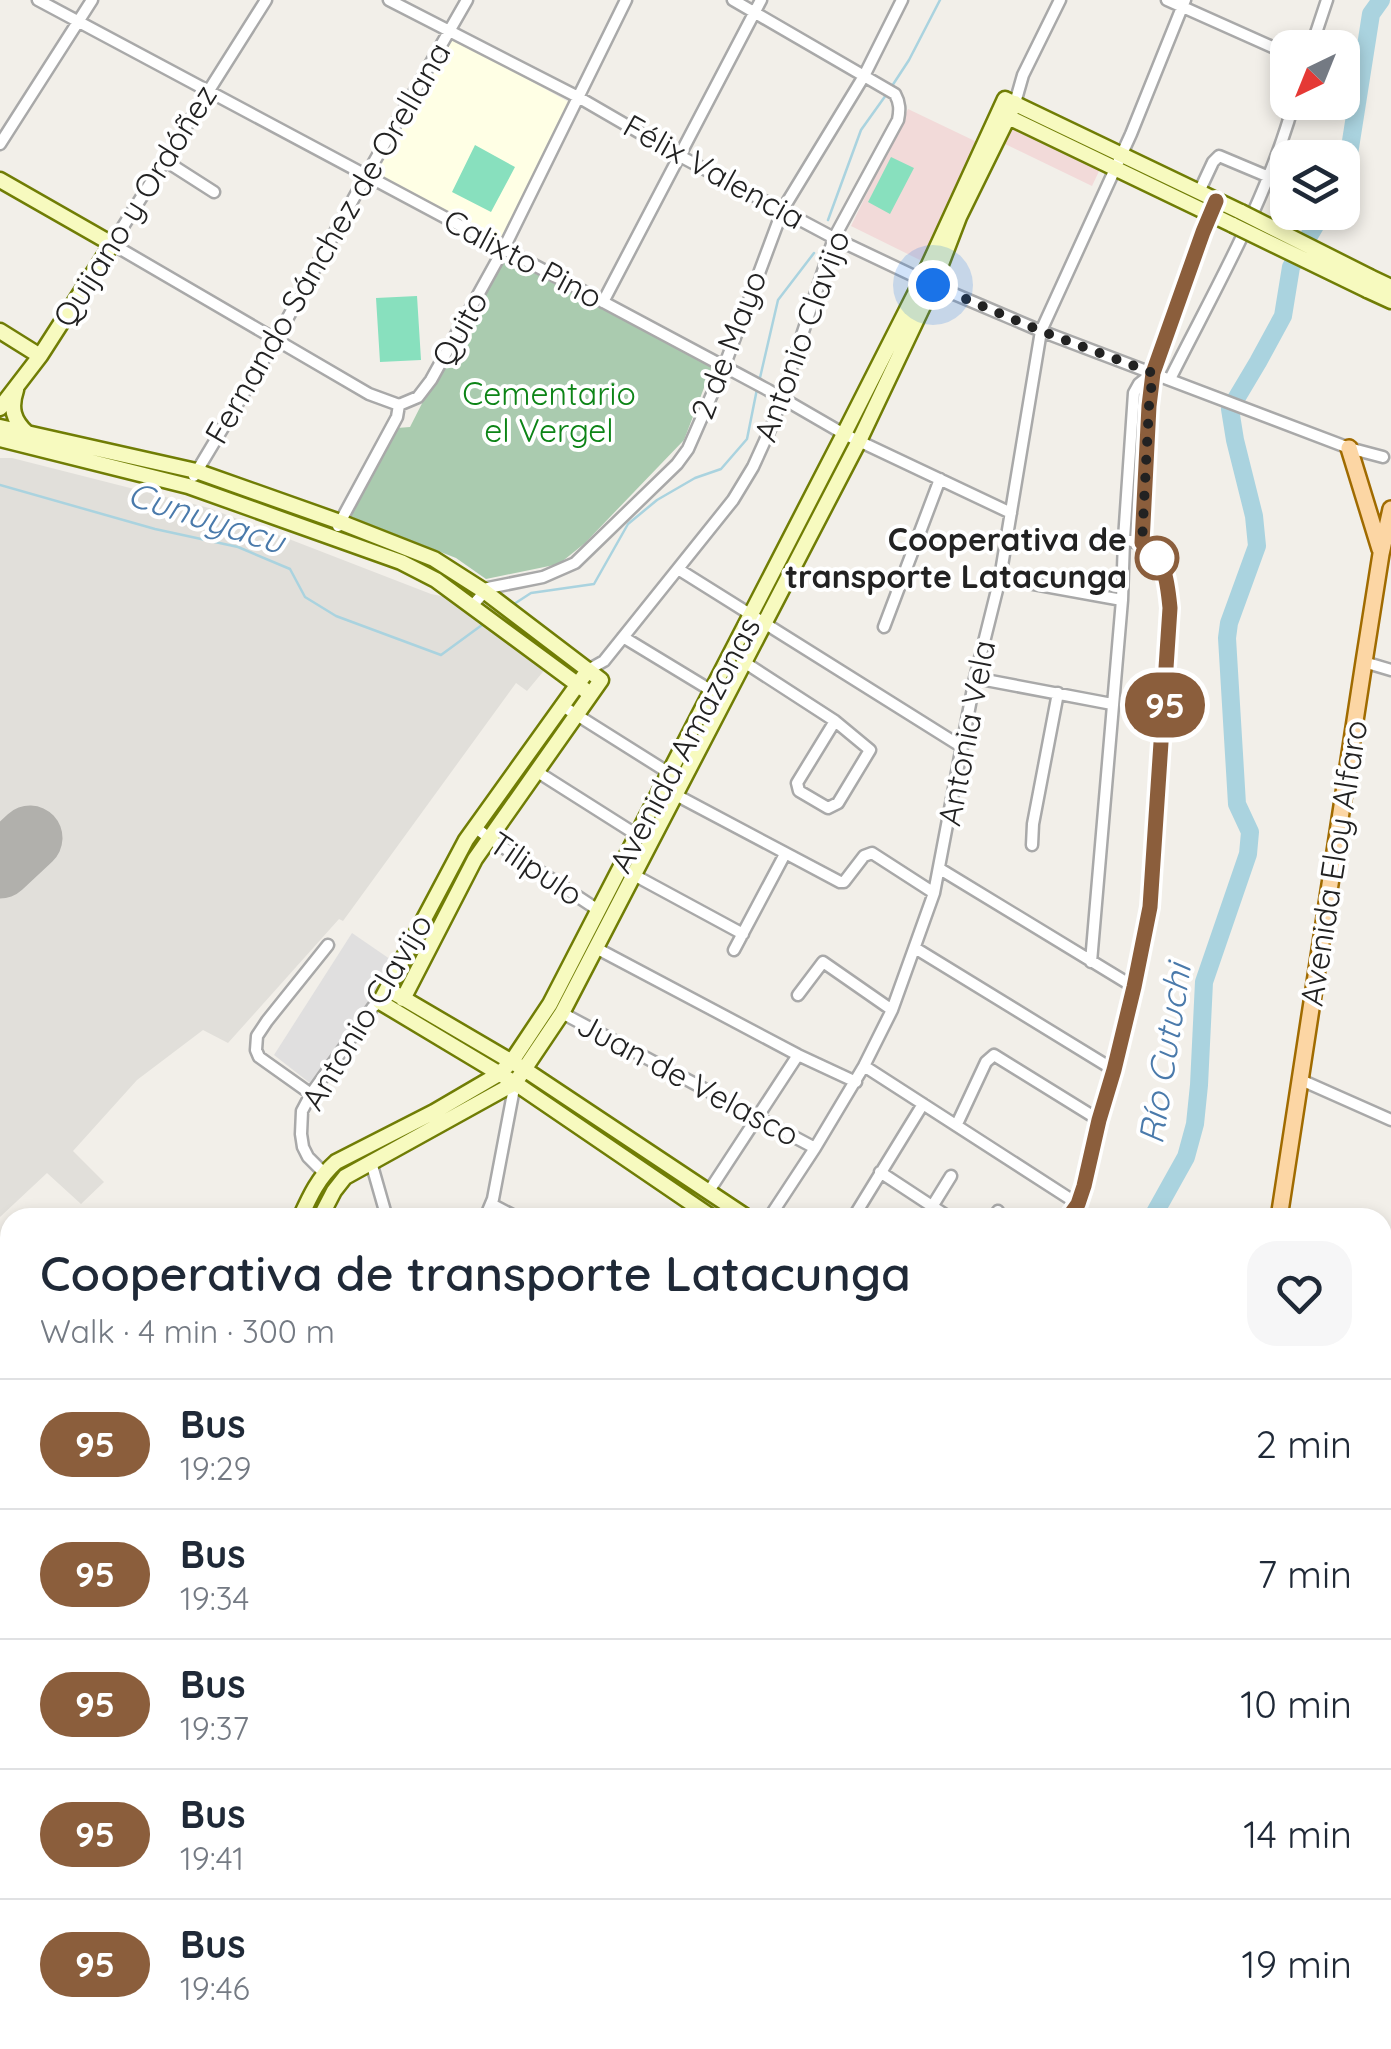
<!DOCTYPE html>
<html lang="en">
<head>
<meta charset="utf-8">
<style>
  :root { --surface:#fff; --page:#f6f6f7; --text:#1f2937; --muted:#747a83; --line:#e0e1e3 }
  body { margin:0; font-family:Quicksand,sans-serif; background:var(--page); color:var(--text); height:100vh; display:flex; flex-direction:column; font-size:38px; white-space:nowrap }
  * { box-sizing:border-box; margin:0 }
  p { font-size:32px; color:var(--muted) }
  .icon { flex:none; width:55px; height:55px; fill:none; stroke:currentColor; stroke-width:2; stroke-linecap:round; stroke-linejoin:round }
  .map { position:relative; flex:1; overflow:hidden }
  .panel { position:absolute; left:0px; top:1208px; width:1392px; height:842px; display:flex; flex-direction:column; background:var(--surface); border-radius:30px 30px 0 0; box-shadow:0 5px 15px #0003 }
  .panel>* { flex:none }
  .badge { padding:0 20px; border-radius:32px; font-size:35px; line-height:65px }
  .needle { width:65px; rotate:223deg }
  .fabs { position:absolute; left:1270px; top:30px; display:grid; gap:20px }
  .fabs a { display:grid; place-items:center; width:90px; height:90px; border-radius:20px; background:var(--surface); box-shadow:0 5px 15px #0003; font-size:50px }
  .you { position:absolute; width:50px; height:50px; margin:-25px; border:8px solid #fff; border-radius:50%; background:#1a73e8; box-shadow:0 0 0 15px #1a73e833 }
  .map>.badge { position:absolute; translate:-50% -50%; box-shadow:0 0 0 5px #fff }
  .round { display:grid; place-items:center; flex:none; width:105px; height:105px; border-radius:30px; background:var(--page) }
  .head { display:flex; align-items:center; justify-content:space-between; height:170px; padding:0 40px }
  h1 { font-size:48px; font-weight:600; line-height:75px }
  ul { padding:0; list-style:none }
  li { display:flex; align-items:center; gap:30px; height:130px; padding:0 40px; border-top:2px solid var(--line) }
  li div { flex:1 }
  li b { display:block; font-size:38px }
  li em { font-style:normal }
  li .badge { min-width:110px; font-weight:700; text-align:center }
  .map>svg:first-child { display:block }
  .residential { fill:#e0dfdf }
  .commercial { fill:#f2dad9 }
  .education { fill:#ffffe5 }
  .airport { fill:#e1dfda }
  .cemetery { fill:#aacbaf }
  .pitch { fill:#88e0be }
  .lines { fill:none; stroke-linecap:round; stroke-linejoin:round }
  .stream { stroke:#aad3df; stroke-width:2.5 }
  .river { stroke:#aad3df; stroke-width:18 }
  .runway { stroke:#b1b0ac; stroke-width:65 }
  .street-casing { stroke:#a9a9a9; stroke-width:15 }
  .secondary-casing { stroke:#707d05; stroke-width:19 }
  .primary-casing { stroke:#a06b00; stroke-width:20 }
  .street { stroke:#fff; stroke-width:10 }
  .secondary { stroke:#f7fabf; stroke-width:14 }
  .primary { stroke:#fcd6a4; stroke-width:15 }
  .rail { stroke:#707070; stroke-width:2.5; stroke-dasharray:20 20; stroke-linecap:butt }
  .secondary-bridge-casing { stroke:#707d05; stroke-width:19; stroke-linecap:butt }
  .secondary-bridge { stroke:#f7fabf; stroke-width:14 }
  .line-casing { stroke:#fff; stroke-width:22 }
  .line { stroke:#8b5e3c; stroke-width:15 }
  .walk { stroke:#222; stroke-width:10; stroke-dasharray:0 18 }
  .stop-dot { fill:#fff; stroke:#8b5e3c; stroke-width:5 }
  .labels { text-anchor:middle; stroke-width:8; stroke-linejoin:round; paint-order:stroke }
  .street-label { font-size:32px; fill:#222; stroke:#fff }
  .park-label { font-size:32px; fill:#0c8416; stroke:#fff }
  .stop-label { font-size:32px; font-weight:bold; fill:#222; stroke:#fff; text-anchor:end }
  .water-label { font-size:35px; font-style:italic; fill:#4a7aab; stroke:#fff }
</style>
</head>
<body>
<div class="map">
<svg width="1391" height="2049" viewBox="0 0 1391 2049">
  <rect width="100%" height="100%" fill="#f2efe9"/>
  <path class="residential" d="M352 933 400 966 315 1087 274 1055Z"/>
  <path class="commercial" d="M908 109 979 143 922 261 851 226Z
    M1011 125 1101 167 1092 186 1003 143Z"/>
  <path class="education" d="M450 36 572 104 500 239 376 175Z
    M109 2040H473L470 2049H106Z
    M603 2040H850L868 2049H596Z"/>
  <path class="airport" d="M0 458H12L209 508 431 594 451 598 547 667 527 691 516 683 343 921 339 919 228 1043 203 1030 137 1080 73 1151 104 1182 81 1204 47 1173 0 1217Z"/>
  <path class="cemetery" d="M498 254 712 367 684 440 585 543 559 564 486 579 456 558 349 516 397 428 410 427Z"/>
  <path class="pitch" d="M475 145 515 167 491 212 452 192Z
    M891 157 914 168 890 214 868 202Z
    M417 296 421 360 380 362 376 298Z"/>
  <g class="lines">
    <path class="stream" d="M892 86 909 60 940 0
      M828 220 861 130 886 95
      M759 382 778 300 814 253
      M0 485 155 529 238 547 290 569 305 597 336 616 441 655 486 622
      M514 604 531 593 594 584 628 524 657 500 695 478 721 469 747 439 757 389"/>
    <path class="river" d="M1342 179 1346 173 1371 14 1381 0
      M1152 1218 1186 1157 1195 1124 1199 1085 1204 982 1248 854 1250 832 1237 804 1227 638 1229 623 1257 546 1254 516 1235 440 1230 409 1258 362 1283 316 1291 267 1323 212
      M1382 1869 1391 1858
      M477 2049 480 2040
      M1312 2049 1316 2040"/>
    <path class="runway" d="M0 866 30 838"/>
    <defs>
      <path id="street" d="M38 0 768 390 844 434 1011 513
        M266 0 112 244 369 394 399 405
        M389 0 578 97 678 155 834 238 933 285 1041 331 1349 448 1383 457
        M1167 0 1288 54
        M1311 48 1327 0
        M1015 103 1023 75 1060 0
        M0 144 92 0
        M164 160 214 192
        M1199 192 1213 162 1219 156 1269 177
        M603 302 761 0
        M1170 379C1215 289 1267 200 1294 102
        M399 405 418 397 431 380 504 248 626 0
        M194 476 275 341 366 176 467 0
        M338 526 397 417 399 405
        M1142 543 1149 406 1153 373 1212 210
        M678 569 962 747
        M1000 578 1122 600
        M472 606 488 588 543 577 575 563 677 464 688 449 724 367 783 209 864 76 902 0
        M884 627 940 479
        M623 637 712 691
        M744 662 835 721 870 750 838 803 828 808 799 791 797 783 835 721
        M1364 662 1391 670
        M588 670 604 661 733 500 753 467 773 423 834 238 898 120C900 110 900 103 895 94L733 0
        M975 678 1112 704
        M561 705 669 773
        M536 771 637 835
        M676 795 840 882H844L864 856 872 853 934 893
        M475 827 489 838 598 910
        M1032 845 1033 824 1058 693
        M940 869 1134 987
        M634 875 743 934
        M596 948 798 1055 856 1082
        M915 948 1114 1070
        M734 950 785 854
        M1091 962 1122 600 1124 539 1134 393 1139 384 1153 373
        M798 995 823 962 892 1010
        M562 1013 815 1148
        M864 1066 1078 1204
        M1301 1080 1391 1120
        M311 1094 259 1057 256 1050 257 1036 267 1021 328 945
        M957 1124 986 1062 994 1055 1099 1120
        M371 1162 387 1218
        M880 1172 950 1218
        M324 1173 308 1157 303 1147 301 1134 302 1111 311 1094 373 1007 380 1002
        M709 1191 798 1055
        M491 1204 518 1218
        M485 1218 493 1199 515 1083
        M769 1218 815 1148 864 1066 892 1010 934 893 975 678 1000 578 1041 331 1131 134 1185 0
        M853 1218 923 1104
        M925 1218 951 1176
        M993 1218 998 1211
        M1068 1218 1078 1204 1084 1186 1134 987 1150 907 1170 608C1166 572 1163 548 1124 539
        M1382 1448 1391 1409
        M1382 1485 1391 1488
        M1382 1536 1391 1538
        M0 1748 10 1756
        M0 1771 10 1762
        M0 1869 10 1852
        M0 1899 10 1903
        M966 2040 980 2049
        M0 2049 10 2024
        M93 2049 96 2040"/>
      <path id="secondary" d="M1004 115 1233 225
        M0 180 112 244 40 356 0 408
        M1370 277 1391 287
        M1367 290 1391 301
        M0 331 40 356
        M16 390C10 408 13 420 27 433
        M0 427 196 471 340 522 434 559 484 591 601 680 475 859 403 999
        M0 439 188 486 401 562 436 580 585 690
        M588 670 466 840 380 1002 515 1083 713 1218
        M396 994 524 1069 748 1218
        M300 1218C310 1196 318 1178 336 1162L434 1112 499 1074 512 1061 550 1004 844 434 922 280 1005 99 1241 212
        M320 1218 334 1191 345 1177 515 1083 562 1013 859 441 933 285 959 217 1015 103
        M1382 1370 1391 1332
        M0 1650 10 1641
        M0 1675 10 1666
        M1382 1761 1391 1748
        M1382 1788 1391 1775
        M1118 2049 1126 2040
        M1201 2049 1207 2040
        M1217 2049 1223 2040"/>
      <path id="primary" d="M1349 448 1380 549
        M1279 1218 1364 662 1381 554 1391 509
        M887 2049 892 2040
        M902 2049 907 2040"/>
    </defs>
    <use href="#street" class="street-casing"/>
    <use href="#secondary" class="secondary-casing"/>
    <use href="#primary" class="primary-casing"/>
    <use href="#street" class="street"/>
    <use href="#secondary" class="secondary"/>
    <use href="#primary" class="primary"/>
    <path class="rail" d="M1382 1415 1391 1375
      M1133 2049 1141 2040"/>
    <defs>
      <path id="secondary-bridge" d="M1241 212 1370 277
        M1233 225 1367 290"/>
    </defs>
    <use href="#secondary-bridge" class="secondary-bridge-casing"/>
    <use href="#secondary-bridge" class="secondary-bridge"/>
  </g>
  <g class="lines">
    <defs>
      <path id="line" d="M1068 1218 1078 1204 1084 1186 1099 1120 1114 1070 1134 987 1150 907 1170 608C1167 578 1166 563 1142 543L1149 406 1153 373 1203 232 1216 201"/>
    </defs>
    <use href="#line" class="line-casing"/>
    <use href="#line" class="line"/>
    <path class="walk" d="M933 285 1041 331 1153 373 1149 406 1142 543 1160 562 1157 558"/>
  </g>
  <circle class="stop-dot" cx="1157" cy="558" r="20"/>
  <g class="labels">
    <g class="street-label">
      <text transform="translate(714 172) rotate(29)" y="11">Félix Valencia</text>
      <text transform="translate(135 206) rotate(-58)" y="11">Quijano y Ordóñez</text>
      <text transform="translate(328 243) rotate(-60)" y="11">Fernando Sánchez de Orellana</text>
      <text transform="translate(523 259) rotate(28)" y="11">Calixto Pino</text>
      <text transform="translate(460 329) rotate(-61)" y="11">Quito</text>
      <text transform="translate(802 336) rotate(-70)" y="11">Antonio Clavijo</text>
      <text transform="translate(729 345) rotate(-69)" y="11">2 de Mayo</text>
      <text transform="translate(967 733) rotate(-79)" y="11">Antonia Vela</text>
      <text transform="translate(685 745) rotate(-62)" y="11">Avenida Amazonas</text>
      <text transform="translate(1334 863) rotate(-81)" y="11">Avenida Eloy Alfaro</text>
      <text transform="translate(536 869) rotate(34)" y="11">Tilipulo</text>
      <text transform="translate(367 1012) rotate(-59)" y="11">Antonio Clavijo</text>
      <text transform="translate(688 1080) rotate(28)" y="11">Juan de Velasco</text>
    </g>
    <g class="park-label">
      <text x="549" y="405">Cementario<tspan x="549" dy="37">el Vergel</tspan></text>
    </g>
    <g class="stop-label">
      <text x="1127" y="551">Cooperativa de<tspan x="1127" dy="37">transporte Latacunga</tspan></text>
    </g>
    <g class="water-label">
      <text transform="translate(206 518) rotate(18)" y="12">Cunuyacu</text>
      <text transform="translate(1165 1054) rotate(-81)" y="12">Río Cutuchi</text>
    </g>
  </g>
</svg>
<div class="fabs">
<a><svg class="needle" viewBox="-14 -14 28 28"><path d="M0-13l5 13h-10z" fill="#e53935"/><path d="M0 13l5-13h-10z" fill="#747a83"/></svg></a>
<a><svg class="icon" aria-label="layers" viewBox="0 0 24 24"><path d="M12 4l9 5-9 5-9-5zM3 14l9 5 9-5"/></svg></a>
</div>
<div class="you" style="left:933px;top:285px"></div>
<b class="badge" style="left:1165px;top:705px;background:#8b5e3c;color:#fff">95</b>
<section class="panel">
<div class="head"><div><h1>Cooperativa de transporte Latacunga</h1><p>Walk · 4 min · 300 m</p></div><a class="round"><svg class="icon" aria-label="heart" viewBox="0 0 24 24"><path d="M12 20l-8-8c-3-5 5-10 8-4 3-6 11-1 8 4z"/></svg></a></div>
<ul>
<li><span class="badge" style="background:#8b5e3c;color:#fff">95</span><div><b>Bus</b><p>19:29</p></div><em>2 min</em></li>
<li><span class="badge" style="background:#8b5e3c;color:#fff">95</span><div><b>Bus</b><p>19:34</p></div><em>7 min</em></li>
<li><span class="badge" style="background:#8b5e3c;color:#fff">95</span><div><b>Bus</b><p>19:37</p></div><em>10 min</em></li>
<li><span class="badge" style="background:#8b5e3c;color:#fff">95</span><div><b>Bus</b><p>19:41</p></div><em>14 min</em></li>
<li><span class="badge" style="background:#8b5e3c;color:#fff">95</span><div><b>Bus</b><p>19:46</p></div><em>19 min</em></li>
</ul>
</section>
</div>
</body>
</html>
